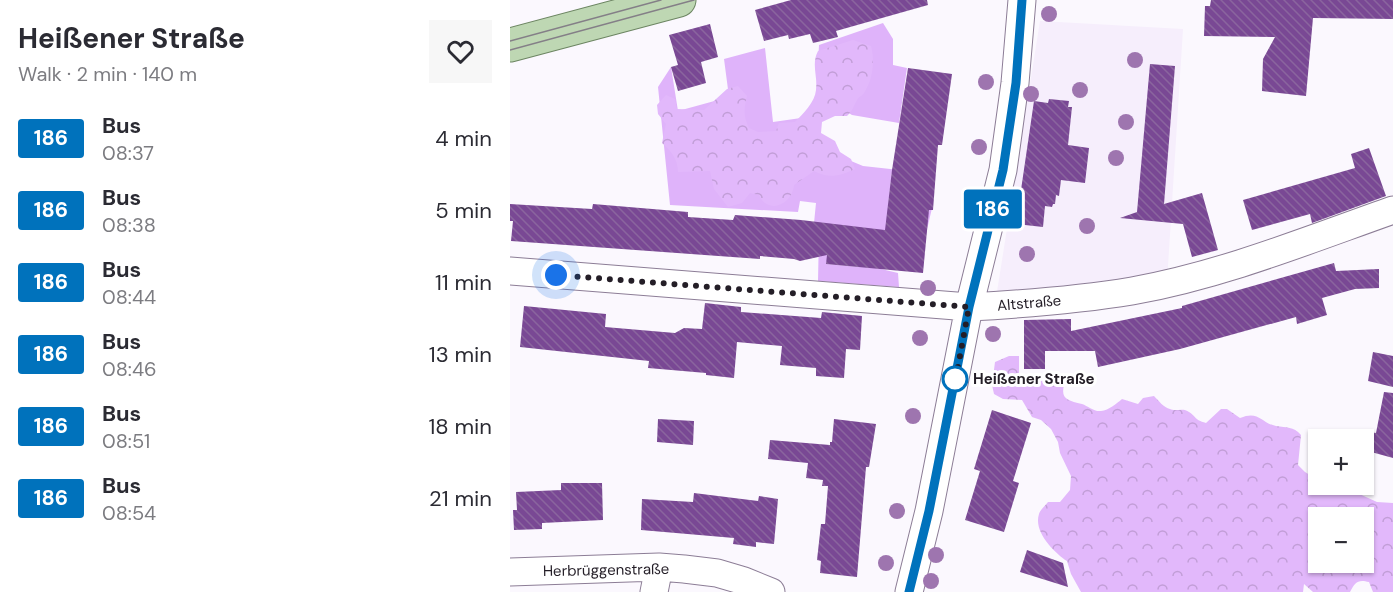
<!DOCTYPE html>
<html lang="en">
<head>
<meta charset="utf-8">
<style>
  :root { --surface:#fff; --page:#f7f7f7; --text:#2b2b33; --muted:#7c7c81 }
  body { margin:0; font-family:"DM Sans",sans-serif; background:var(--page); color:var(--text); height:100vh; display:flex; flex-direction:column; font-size:22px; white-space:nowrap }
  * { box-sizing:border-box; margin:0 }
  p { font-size:20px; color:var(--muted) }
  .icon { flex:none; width:33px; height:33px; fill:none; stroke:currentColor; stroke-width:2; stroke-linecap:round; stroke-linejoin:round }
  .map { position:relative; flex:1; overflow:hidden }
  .sheet { display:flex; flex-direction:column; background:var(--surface); width:510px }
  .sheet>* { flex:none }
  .badge { padding:0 12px; border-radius:4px; font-size:21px; line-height:39px }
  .tools { position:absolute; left:798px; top:429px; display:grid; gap:12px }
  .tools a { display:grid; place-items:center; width:66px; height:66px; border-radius:0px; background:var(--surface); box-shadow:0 2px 4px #0004; font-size:30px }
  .you { position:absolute; width:30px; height:30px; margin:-15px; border:4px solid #fff; border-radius:50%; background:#1a73e8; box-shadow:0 0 0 9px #1a73e833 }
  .map>.badge { position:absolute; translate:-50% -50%; box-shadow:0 0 0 3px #fff }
  .round { display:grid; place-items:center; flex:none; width:63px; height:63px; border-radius:0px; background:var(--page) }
  .headline { display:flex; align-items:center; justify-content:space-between; height:102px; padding:0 18px }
  h1 { font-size:28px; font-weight:700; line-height:45px }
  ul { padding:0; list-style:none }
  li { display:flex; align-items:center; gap:18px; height:72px; padding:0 18px }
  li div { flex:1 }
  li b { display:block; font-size:22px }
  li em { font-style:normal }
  li .badge { min-width:66px; font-weight:700; text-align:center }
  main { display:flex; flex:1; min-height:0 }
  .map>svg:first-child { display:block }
  .built { fill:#f6eefc }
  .green { fill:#dfb3fa }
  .forest { fill:url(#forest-crowns); fill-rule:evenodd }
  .building { fill:url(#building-back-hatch) }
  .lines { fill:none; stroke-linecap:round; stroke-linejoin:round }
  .minor-casing { stroke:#8c7d96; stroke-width:29 }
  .major-casing { stroke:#6c8562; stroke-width:35 }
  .minor { stroke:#fff; stroke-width:27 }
  .major { stroke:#bed7b3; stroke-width:33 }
  .tram { stroke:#847f87; stroke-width:1.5 }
  .tree { fill:#9e75af }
  .line-casing { stroke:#fff; stroke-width:14 }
  .line { stroke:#0072bc; stroke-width:9 }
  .walk { stroke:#241e27; stroke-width:6; stroke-dasharray:0 10.8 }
  .stop-dot { fill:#fff; stroke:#0072bc; stroke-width:3 }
  .labels { text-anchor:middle; stroke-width:6; stroke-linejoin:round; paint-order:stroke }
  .street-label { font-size:15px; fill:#241e27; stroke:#fff }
  .stop-label { font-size:15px; font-weight:bold; fill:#241e27; stroke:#fff; text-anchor:start }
</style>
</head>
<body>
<main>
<section class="sheet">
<div class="headline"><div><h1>Heißener Straße</h1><p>Walk · 2 min · 140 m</p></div><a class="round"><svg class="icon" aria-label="heart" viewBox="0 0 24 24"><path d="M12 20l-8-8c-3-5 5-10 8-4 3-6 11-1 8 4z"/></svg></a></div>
<ul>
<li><span class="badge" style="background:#0072bc;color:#fff">186</span><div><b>Bus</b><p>08:37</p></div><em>4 min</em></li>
<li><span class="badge" style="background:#0072bc;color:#fff">186</span><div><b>Bus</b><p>08:38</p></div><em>5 min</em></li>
<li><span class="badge" style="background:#0072bc;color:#fff">186</span><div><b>Bus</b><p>08:44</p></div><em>11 min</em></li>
<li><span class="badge" style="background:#0072bc;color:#fff">186</span><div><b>Bus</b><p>08:46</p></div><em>13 min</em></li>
<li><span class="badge" style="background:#0072bc;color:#fff">186</span><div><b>Bus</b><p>08:51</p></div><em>18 min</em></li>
<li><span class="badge" style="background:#0072bc;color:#fff">186</span><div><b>Bus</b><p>08:54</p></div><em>21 min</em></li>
</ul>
</section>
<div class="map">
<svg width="883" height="592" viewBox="0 0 883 592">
  <defs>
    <pattern id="forest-crowns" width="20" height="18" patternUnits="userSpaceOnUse" patternTransform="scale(1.5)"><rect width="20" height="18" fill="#e2b8fb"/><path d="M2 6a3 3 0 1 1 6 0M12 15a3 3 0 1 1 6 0" fill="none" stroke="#c29ed7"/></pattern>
    <pattern id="building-back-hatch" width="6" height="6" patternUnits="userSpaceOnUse" patternTransform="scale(1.5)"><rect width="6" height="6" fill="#794894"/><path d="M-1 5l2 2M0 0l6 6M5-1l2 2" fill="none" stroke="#8a659e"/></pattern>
  </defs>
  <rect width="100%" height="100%" fill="#fbf8fe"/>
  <path class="built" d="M530 21 673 29 657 282 486 298Z"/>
  <path class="green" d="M373 23 383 39V65L397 68 389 123 342 115 337 112 312 114 308 135 329 156 353 166 426 174 382 172 378 206 422 208 416 234 375 230 371 269 388 273 389 287 308 281 309 233 319 232 317 264 349 267 352 229 304 223 306 203 290 201 288 212 160 205 148 87 161 67 168 111 219 97 214 59 255 48 263 122 305 116 309 45Z"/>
  <path class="forest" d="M343 40 361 46C365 61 363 79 354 93 351 97 349 96 347 100 343 107 343 110 337 116H325L312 122 311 133 325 141 330 152 341 159 345 169C329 176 320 179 304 171L284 185C282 205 258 215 249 195L240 193 232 203 218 207 204 189 200 171 168 172C168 159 161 151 152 143L156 124 148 114 147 105 156 95 165 99 167 109 194 110 217 89 228 86 237 96C234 108 233 116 239 128L248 132 266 131 269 123 285 122C293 114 305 102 306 90 308 77 301 64 308 51Z
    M499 356H509V373L514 380 538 375H551L556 379C549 398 555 400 572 404 578 406 584 412 591 411 599 410 606 404 612 399L628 404 633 398 644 396C648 400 654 408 660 409 666 412 673 407 679 412 688 418 683 419 696 423L711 409H717L730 418C749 410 751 423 766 426 777 428 783 426 791 435L788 465 795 472 808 480V484L841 485 845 492 867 502 883 503V592H863L859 582C848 579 845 582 840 592H803L794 584 793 592H571L561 574 557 561C545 553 523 532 529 514 530 510 535 506 538 502H550L560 490 561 476 550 453 548 442 541 429 531 420 522 417 512 400 493 399 484 394 482 385 485 362ZM808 518H854V562H808Z"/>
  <path class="building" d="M281 0H417L418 5 326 31 328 37 303 43 300 34 279 39 278 35 254 41 245 10Z
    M701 0H883V19L803 18 796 96 752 91 753 59 765 37 694 36 695 6H700Z
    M200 24 208 57 191 62 196 83 168 91 161 67 168 65 159 35Z
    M640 64 665 66 654 204 692 193 708 250 682 257 673 224 610 218 627 212Z
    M398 68 442 74 432 145H428L423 210H419L413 273 316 264 317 255 290 261 284 259 250 256V259L1 241 3 221H0V204L82 209 83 204 178 212V217L223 220 225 215 291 220 375 230 382 170Z
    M539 99 559 101 558 107H562L558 145 579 148 575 183 551 180 549 196 546 195 545 204H543L542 207 535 206 533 227 506 224 524 101 538 103Z
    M859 148 876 196 802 223 800 214 742 230 733 200 845 168 841 154Z
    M824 263 826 271 869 269V288L845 289 812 298 817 315 787 324 786 317 670 349 588 367 585 351H535V369H514V320L561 319V331L672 308V306Z
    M195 303 231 307V312L311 318 312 312 352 316 350 350 336 349 334 378 306 376V368L270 365 272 346 227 342 224 378 196 375V373L138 368 139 361 10 347 14 306 96 314 95 327 165 333 174 328 192 329Z
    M863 352 883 356V387L858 381Z
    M874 392 883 393V458L854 450V431L866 433Z
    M482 410 521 423 503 481 509 483 494 532 455 520 470 471 464 469Z
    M148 419 184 421 183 445 147 442Z
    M324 419 366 424 359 467H356L347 577 310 573 311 561 307 560 311 524H315L318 486H312L313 480 296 478 298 463 258 459 260 440 320 445V442H322Z
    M51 483H92L93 520 32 523V529L4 530 3 510H7L6 492 51 490Z
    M184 493 248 501 249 496 268 499 264 544 246 542V547L223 544 224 538 131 530 132 499 183 502Z
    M517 550 553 563 558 587 510 572Z"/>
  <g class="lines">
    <defs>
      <path id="minor" d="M0 271 459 307C514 304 568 300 622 291 712 275 798 240 883 210
        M0 572 149 567 174 569 207 573 234 581 261 592
        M144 592 149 567
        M399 592 419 511 459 307 493 170 505 83 512 0"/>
      <path id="major" d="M0 45 169 0"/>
    </defs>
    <use href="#minor" class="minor-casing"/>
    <use href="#major" class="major-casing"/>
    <use href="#minor" class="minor"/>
    <use href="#major" class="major"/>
    <path class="tram" d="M0 41 151 0
      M0 50 184 0"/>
  </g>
  <g class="tree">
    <circle cx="539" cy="14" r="8"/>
    <circle cx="625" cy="60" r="8"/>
    <circle cx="476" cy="82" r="8"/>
    <circle cx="570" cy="90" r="8"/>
    <circle cx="521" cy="94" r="8"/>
    <circle cx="616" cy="122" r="8"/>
    <circle cx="469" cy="147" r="8"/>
    <circle cx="606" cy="158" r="8"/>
    <circle cx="577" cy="226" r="8"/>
    <circle cx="517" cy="254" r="8"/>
    <circle cx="418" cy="288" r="8"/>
    <circle cx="483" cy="334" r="8"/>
    <circle cx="410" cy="338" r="8"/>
    <circle cx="403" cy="416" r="8"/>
    <circle cx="387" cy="511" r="8"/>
    <circle cx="426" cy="555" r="8"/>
    <circle cx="376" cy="563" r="8"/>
    <circle cx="421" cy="581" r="8"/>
  </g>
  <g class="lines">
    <defs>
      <path id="line" d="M399 592 419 511 459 307 493 170 506 83 512 0"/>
    </defs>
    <use href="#line" class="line-casing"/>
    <use href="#line" class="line"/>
    <path class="walk" d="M46 275 459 307 445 383V379"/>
  </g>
  <circle class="stop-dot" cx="445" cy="379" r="12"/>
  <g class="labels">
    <g class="street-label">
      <text transform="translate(519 303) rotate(-5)" y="5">Altstraße</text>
      <text transform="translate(96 570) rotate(-1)" y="5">Herbrüggenstraße</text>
    </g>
    <g class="stop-label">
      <text x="463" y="384">Heißener Straße</text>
    </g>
  </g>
</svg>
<div class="tools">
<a>+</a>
<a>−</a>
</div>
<div class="you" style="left:46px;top:275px"></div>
<b class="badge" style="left:483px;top:209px;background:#0072bc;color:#fff">186</b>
</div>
</main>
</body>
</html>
